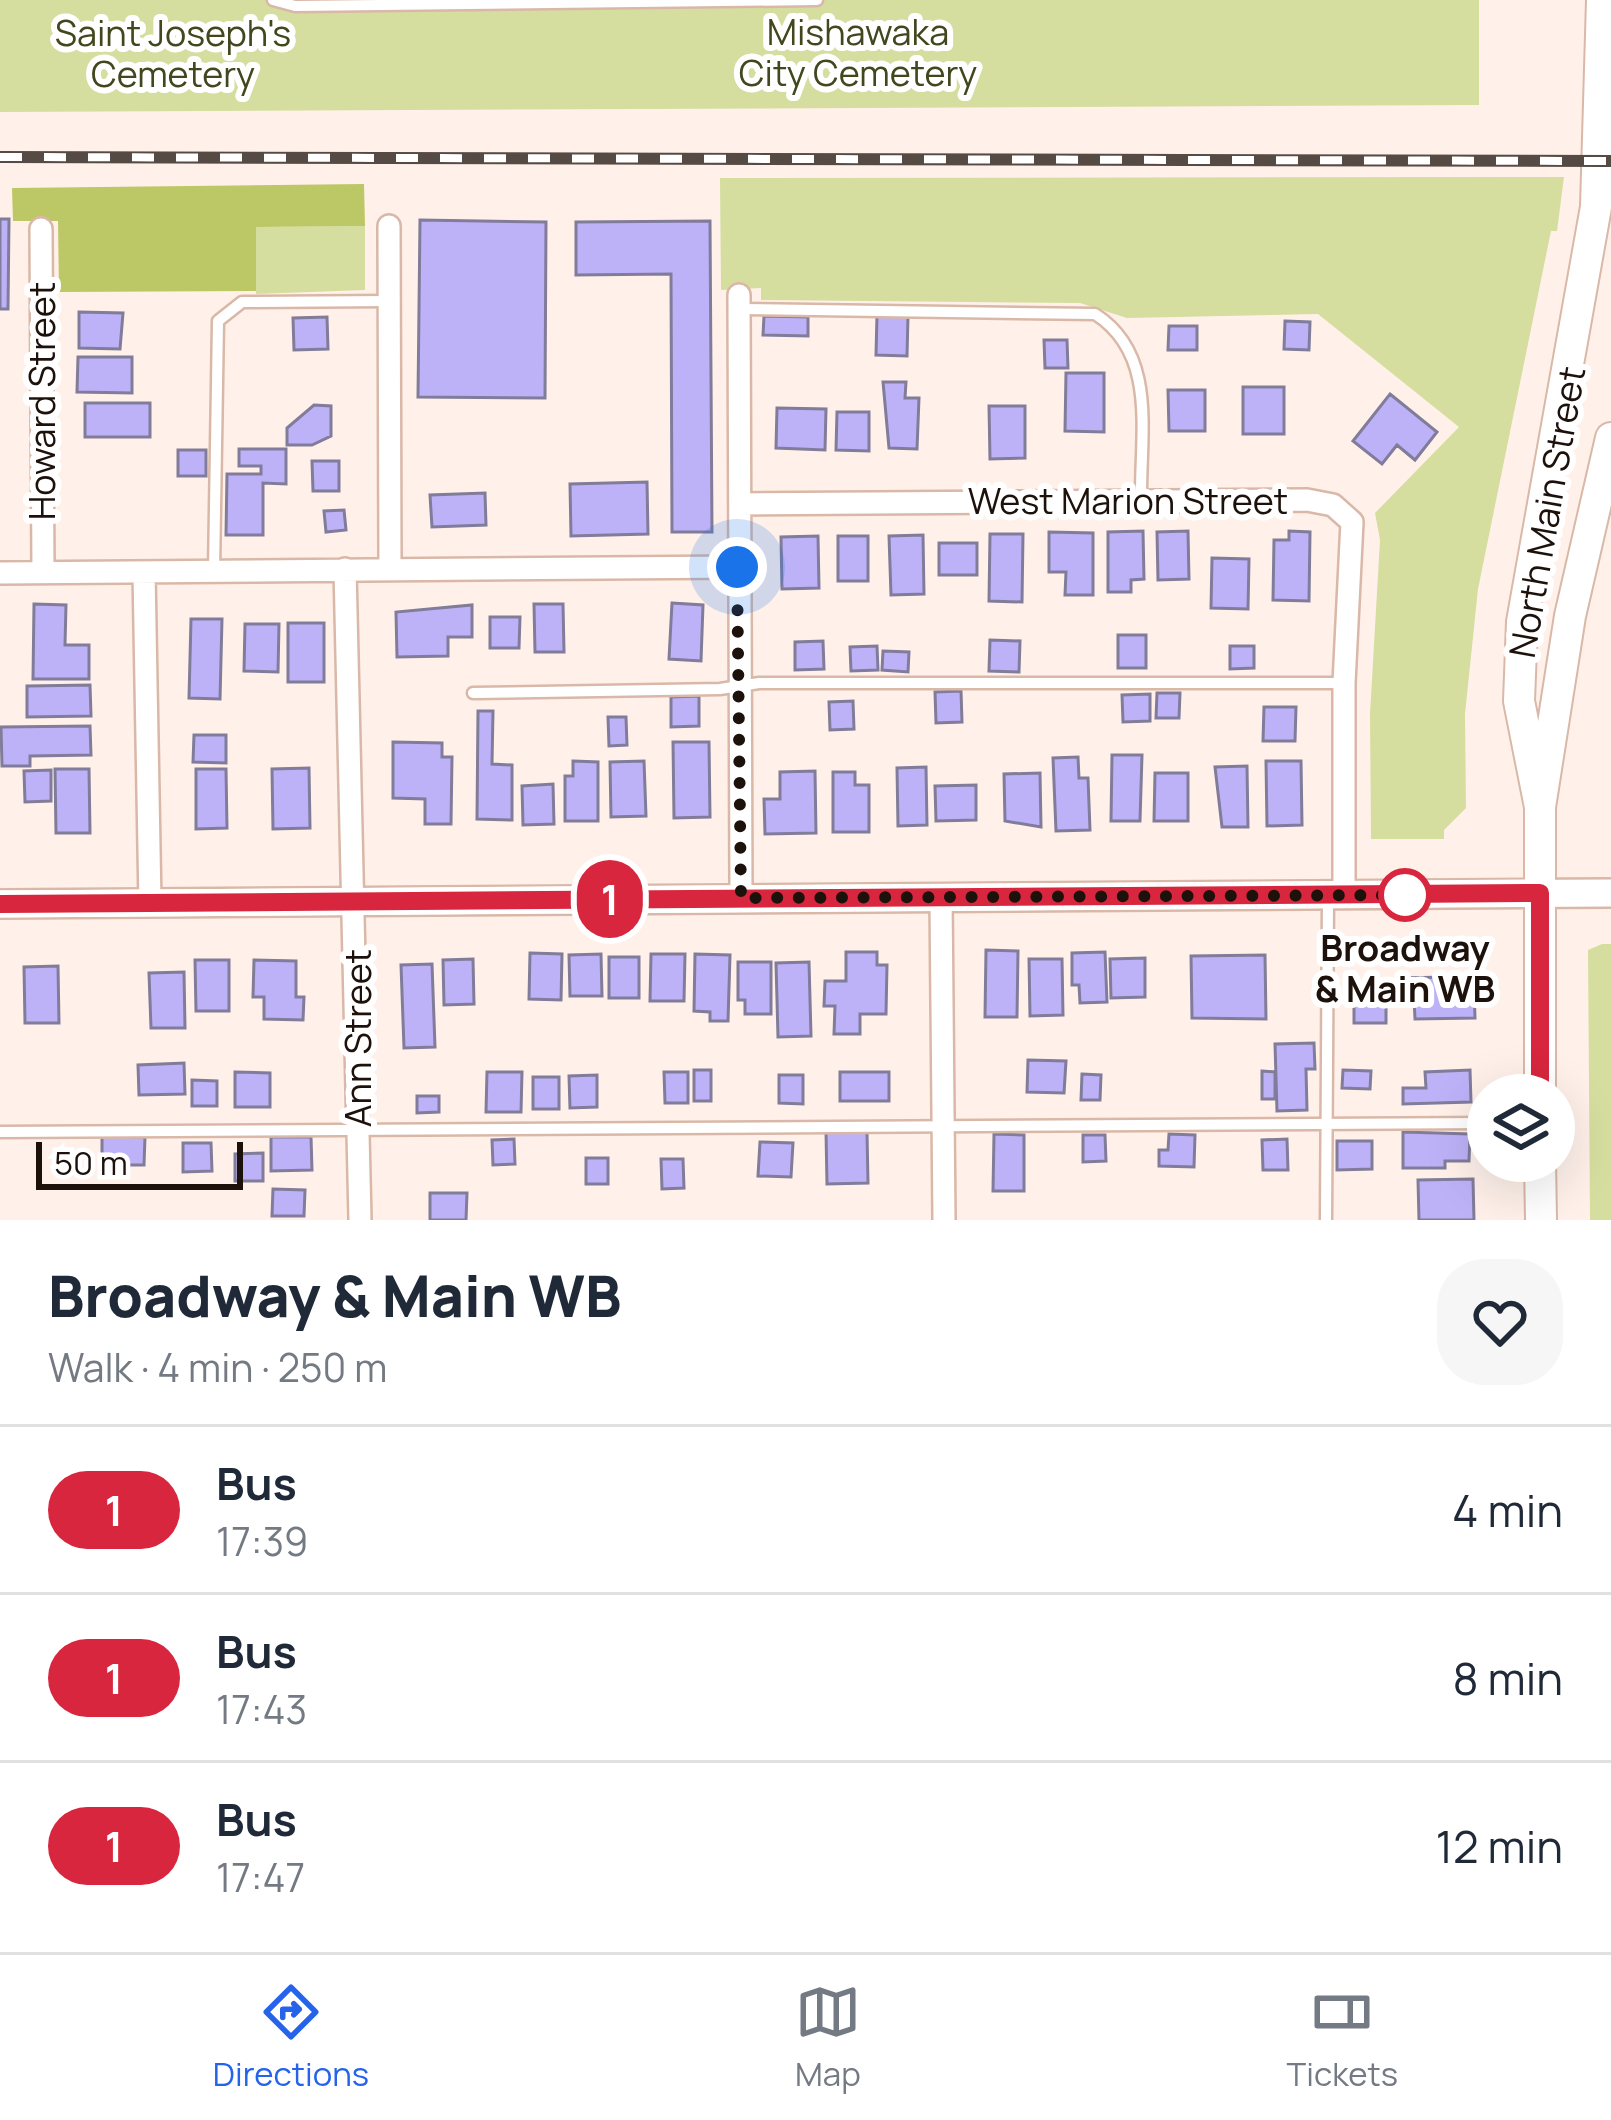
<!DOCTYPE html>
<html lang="en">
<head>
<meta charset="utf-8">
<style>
  :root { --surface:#fff; --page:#f6f6f7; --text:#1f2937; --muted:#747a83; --line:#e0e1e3; --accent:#2563eb }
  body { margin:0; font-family:Manrope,sans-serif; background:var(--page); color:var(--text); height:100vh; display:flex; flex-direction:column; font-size:45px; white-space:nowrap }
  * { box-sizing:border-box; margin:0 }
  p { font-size:39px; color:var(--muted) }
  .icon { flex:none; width:66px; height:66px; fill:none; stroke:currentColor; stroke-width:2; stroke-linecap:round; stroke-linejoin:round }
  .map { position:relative; height:1220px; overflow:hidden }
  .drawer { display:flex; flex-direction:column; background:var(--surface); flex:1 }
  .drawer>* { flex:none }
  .badge { padding:0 24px; border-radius:39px; font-size:42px; line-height:78px }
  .buttons { position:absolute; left:1467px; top:1074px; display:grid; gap:24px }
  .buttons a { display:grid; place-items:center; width:108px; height:108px; border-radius:50%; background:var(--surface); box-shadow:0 12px 48px #0002; font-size:60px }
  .scale { position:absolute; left:36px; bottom:30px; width:207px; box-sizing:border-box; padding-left:12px; border:6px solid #1c110b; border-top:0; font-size:33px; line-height:42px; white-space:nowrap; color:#1c110b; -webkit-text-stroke:9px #fff; paint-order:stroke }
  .you { position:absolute; width:60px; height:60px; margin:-30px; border:9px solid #fff; border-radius:50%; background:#1a73e8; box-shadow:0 0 0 18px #1a73e833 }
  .map>.badge { position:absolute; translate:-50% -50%; box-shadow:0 0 0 6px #fff }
  .round { display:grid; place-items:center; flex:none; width:126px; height:126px; border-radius:48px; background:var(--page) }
  .overview { display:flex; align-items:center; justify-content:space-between; height:204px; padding:0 48px }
  h1 { font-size:57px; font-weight:800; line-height:90px }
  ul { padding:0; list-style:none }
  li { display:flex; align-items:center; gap:36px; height:168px; padding:0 48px; border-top:3px solid var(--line) }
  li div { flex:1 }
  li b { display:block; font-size:45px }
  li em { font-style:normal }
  li .badge { min-width:132px; font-weight:700; text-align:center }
  .dock { display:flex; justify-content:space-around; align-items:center; height:168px; border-top:3px solid var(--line); background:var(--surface); font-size:33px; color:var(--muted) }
  .dock a { display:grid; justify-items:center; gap:6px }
  .dock .current { color:var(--accent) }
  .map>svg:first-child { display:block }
  .green { fill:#d5de9f }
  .forest { fill:#bcc765 }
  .building { fill:#bdb2f8; stroke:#807c9a; stroke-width:3 }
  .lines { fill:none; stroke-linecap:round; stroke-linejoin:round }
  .service-casing { stroke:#d9b8a8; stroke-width:15 }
  .minor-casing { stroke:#d9b8a8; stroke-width:26 }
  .tertiary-casing { stroke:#d9b8a8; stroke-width:32 }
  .secondary-casing { stroke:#d9b8a8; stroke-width:34 }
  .service { stroke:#fff; stroke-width:10 }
  .minor { stroke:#fff; stroke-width:21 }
  .tertiary { stroke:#fff; stroke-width:27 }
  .secondary { stroke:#fff; stroke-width:30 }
  .rail-casing { stroke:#564a44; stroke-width:12 }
  .rail { stroke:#fff; stroke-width:8; stroke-dasharray:22; stroke-linecap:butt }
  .line-casing { stroke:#fff; stroke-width:27 }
  .line { stroke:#d7263d; stroke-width:18 }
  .walk { stroke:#1c110b; stroke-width:12; stroke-dasharray:0 21.6 }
  .stop-dot { fill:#fff; stroke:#d7263d; stroke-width:6 }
  .labels { text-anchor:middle; stroke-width:12; stroke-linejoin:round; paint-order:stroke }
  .park-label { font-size:36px; fill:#42471e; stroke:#fff }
  .street-label { font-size:36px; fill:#1c110b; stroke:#fff }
  .stop-label { font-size:36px; font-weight:bold; fill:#1c110b; stroke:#fff }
</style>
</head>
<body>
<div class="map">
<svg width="1611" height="1220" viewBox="0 0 1611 1220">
  <rect width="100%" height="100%" fill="#fff1ea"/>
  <path class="green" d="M0 0H1479V105L0 112Z
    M1564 177 1557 231H1551L1478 589 1465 714 1466 808 1444 830V839H1371L1370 714 1380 540 1375 513 1459 427 1318 314 1127 318 1080 303 761 300V288L721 290 720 178Z
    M365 226V290L256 294V227Z
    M1602 944H1611V1220H1590L1588 950Z"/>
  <path class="forest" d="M364 184 365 226 256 227V291L59 292 58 221H13L12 188Z"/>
  <path class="building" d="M0 219H9L8 309H0Z
    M420 220 546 222 545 398 418 397Z
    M710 221 712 532H672L671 274 576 275V222Z
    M79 312 123 313 120 349 79 348Z
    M877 315 908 316 907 356 876 355Z
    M764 316 808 317V336L763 335Z
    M327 317 328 349 294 350 293 318Z
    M1285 321 1310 322 1309 350 1284 349Z
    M1169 326H1197V350H1168Z
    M1044 340H1067L1068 368H1045Z
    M78 357H132V393L77 392Z
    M1066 373H1104V432L1065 431Z
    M883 382H906L905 398H919L917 449 889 448Z
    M1243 387H1284V434H1243Z
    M1168 390H1205V431H1169Z
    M1390 394 1437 432 1415 460 1397 445 1382 464 1353 441Z
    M85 403H150V437H85Z
    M314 405 331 406V436L312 445H287V428Z
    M989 406H1025V458L990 459Z
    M777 408 826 409 825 450 776 448Z
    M837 412H869V451L836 450Z
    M239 449H286V484L263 483V535H226L227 474H261V466H239Z
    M178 450H206V476H178Z
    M312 461H339V491H313Z
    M647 482 648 534 571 536 570 484Z
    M485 493 486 525 432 527 430 495Z
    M344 510 346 530 326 532 324 511Z
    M1143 531 1144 579 1131 580V592H1108V532Z
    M1188 531 1189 579 1158 580 1157 532Z
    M1289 531 1310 532 1309 601 1273 600 1274 540H1289Z
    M1049 532 1093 533V595H1065L1066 572H1049Z
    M990 534H1023L1022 602 989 601Z
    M923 535 924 594 891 595 889 536Z
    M818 536 819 588 782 589 781 537Z
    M838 536H868V581H838Z
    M939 543H977V575H939Z
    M1212 558 1249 559 1248 609 1211 608Z
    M672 603 703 605 701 661 669 659Z
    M34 604 66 605 65 645H89V679H33Z
    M534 604H563L564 652H535Z
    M472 605V637H448V656L397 657 396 612Z
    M490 617H520L519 648H490Z
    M191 619H222L220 699 189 698Z
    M288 623H324V682H288Z
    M245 624H279L278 672 244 671Z
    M1118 635H1146V668H1118Z
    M990 640 1020 641 1019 672 989 671Z
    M823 641 824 669 795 670V642Z
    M877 646 878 670 851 671 850 647Z
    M1230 646H1254V668L1230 669Z
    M883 651 909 652 908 672 882 670Z
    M90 685 91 716 27 717V686Z
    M961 691 962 722 936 723 935 692Z
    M1157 693H1180L1179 718H1156Z
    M1150 694V721L1123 722 1122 695Z
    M699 696V726L671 727V697Z
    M853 701 854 729 830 730 829 702Z
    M1264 707H1296L1295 741H1263Z
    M478 711H493L492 764 512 765V820L477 819Z
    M608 717H626L627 745 609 746Z
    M90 726 91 755 30 756V766H2L1 727Z
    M194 735H226V763L193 762Z
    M393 742 442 743V757H452L451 824H425V799L393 798Z
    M673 742H709L710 817 674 818Z
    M1112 755H1142L1140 821H1111Z
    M1078 757 1079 778H1088L1090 830 1056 831 1053 758Z
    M573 761 598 762V821H565V776H573Z
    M644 761 646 816 611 817 610 762Z
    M1266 761H1301L1302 825 1267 826Z
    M1247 766 1248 827H1222L1215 767Z
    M926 767 927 825 898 826 897 768Z
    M309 768 310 828 273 829 272 769Z
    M55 769H89L90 833H56Z
    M196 769H226L227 828 196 829Z
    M51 770V801L25 802 24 771Z
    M815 771 816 833 765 834 764 799H780V772Z
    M833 772H855V785H869V832H833Z
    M1040 773 1041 827 1005 821 1004 774Z
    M1155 773H1188V821H1154Z
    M553 784 554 824 523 825 522 786Z
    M976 785V820L936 821 935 786Z
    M986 950 1018 951 1017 1017H985Z
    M846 952H877V965H887L886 1014H860V1034H834L835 1006H824L825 981H846Z
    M1105 952 1107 1002 1080 1003 1079 985H1072V953Z
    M530 953 562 954 561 1000 529 999Z
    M601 954 602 996H570L569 955Z
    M651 954H685L684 1001H650Z
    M695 954 730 955 728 1021H710V1012L694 1011Z
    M1265 955 1266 1019 1192 1018 1191 956Z
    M609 957H639V998H609Z
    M1145 958V997L1111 998 1110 959Z
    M473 959 474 1004 444 1005 443 960Z
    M1029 959H1062L1063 1015 1030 1016Z
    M195 960H229V1011H196Z
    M254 960 296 961V997H304L303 1020 264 1019V997H253Z
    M738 962H771V1014H745V1000H738Z
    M809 962 811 1036 778 1037 776 963Z
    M432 964 435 1047 404 1048 401 965Z
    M58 966 59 1023H25L24 967Z
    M184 972 185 1028H151L149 973Z
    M1443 977V986L1474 985 1475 1018 1415 1019 1414 998 1402 999V978Z
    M1354 995H1386V1023H1354Z
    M1314 1043 1315 1069H1306L1307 1110 1277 1111 1275 1044Z
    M1028 1060 1066 1061 1064 1093 1027 1092Z
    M184 1063 185 1094 139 1095 138 1065Z
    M694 1070H711V1101H694Z
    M1343 1070 1371 1071 1370 1089 1342 1088Z
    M1470 1070 1471 1102 1403 1104V1088H1426L1425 1072Z
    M1262 1071 1275 1072V1099H1262Z
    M235 1072 270 1073V1107H235Z
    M487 1072H522L521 1112H486Z
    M664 1072H688V1103H665Z
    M840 1072H889V1101H840Z
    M1082 1074 1101 1075 1100 1100H1081Z
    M597 1075V1107L570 1108 569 1076Z
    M779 1075H803V1104L779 1103Z
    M533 1077H559V1109H533Z
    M192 1080 217 1081V1106H192Z
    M417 1096H439V1112L417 1113Z
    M826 1132H867L868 1183 827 1184Z
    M1403 1132 1470 1134 1469 1161H1445V1168H1403Z
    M994 1134 1024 1135V1191H993Z
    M1169 1134 1195 1135 1194 1167 1159 1166V1150H1168Z
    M1083 1135H1105L1106 1161 1083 1162Z
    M102 1136 145 1137 144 1165H102Z
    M271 1137H311L312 1170 271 1171Z
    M514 1139 515 1164 493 1165 492 1140Z
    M1287 1139 1288 1170H1263L1262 1140Z
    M1337 1141H1372V1169L1337 1170Z
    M760 1142 793 1143 791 1177 758 1176Z
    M183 1143H211L212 1171 183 1172Z
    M263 1153V1181H235V1154Z
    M586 1158H608V1184H586Z
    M661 1159H683L684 1188 662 1189Z
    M1473 1179 1474 1220H1419L1418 1180Z
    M273 1189 305 1190 304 1216H272Z
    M430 1193H467L466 1220H430Z"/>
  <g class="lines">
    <defs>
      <path id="service" d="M273 0 295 6 817 0
        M739 309 1095 314C1158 354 1140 434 1141 500
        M214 571 218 321 242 302 388 301
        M473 693 720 689 759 683H1344
        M0 1132 1488 1123
        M1326 1220 1328 899"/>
      <path id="minor" d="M389 226 390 569
        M41 229 43 572
        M739 295 741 898
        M740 504 1307 500 1333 505 1352 522 1344 683V895
        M345 569 360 1220
        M144 572 150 904
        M0 573 738 567
        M941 897 944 1220"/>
      <path id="tertiary" d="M0 904 1611 893"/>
      <path id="secondary" d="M1540 807 1519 701 1522 622 1596 207 1602 0
        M1540 1095V807L1570 616 1611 438
        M1540 1161 1541 1220"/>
    </defs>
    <use href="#service" class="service-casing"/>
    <use href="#minor" class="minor-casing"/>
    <use href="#tertiary" class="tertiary-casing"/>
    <use href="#secondary" class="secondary-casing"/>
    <use href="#service" class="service"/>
    <use href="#minor" class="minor"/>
    <use href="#tertiary" class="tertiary"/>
    <use href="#secondary" class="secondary"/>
    <defs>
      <path id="rail" d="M0 157 1611 161"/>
    </defs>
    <use href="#rail" class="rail-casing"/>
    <use href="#rail" class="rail"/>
  </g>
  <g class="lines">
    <defs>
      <path id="line" d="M0 904 1540 893V1095"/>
    </defs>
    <use href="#line" class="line-casing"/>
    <use href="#line" class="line"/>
    <path class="walk" d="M737 567 741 898 1422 895H1405"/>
  </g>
  <circle class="stop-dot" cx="1405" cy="895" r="24"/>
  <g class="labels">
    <g class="park-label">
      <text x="858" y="45">Mishawaka<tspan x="858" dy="41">City Cemetery</tspan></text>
      <text x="173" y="46">Saint Joseph's<tspan x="173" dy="41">Cemetery</tspan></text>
    </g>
    <g class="street-label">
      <text transform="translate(42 401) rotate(-90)" y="13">Howard Street</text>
      <text x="1128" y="514">West Marion Street</text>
      <text transform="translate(1547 512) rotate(-80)" y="13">North Main Street</text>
      <text transform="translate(358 1038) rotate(-90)" y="13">Ann Street</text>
    </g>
    <g class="stop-label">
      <text x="1405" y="961">Broadway<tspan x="1405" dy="41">&amp; Main WB</tspan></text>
    </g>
  </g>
</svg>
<div class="buttons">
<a><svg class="icon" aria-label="layers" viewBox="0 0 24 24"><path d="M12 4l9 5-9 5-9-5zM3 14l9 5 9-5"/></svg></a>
</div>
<div class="scale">50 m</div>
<div class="you" style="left:737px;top:567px"></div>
<b class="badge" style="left:610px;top:899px;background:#d7263d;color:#fff">1</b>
</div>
<section class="drawer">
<div class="overview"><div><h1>Broadway &amp; Main WB</h1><p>Walk · 4 min · 250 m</p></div><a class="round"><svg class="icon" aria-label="heart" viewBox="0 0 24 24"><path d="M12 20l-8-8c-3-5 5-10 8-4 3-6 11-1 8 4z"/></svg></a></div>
<ul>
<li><span class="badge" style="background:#d7263d;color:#fff">1</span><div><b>Bus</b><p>17:39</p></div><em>4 min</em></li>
<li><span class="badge" style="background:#d7263d;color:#fff">1</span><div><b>Bus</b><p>17:43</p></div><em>8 min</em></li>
<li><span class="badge" style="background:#d7263d;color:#fff">1</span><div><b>Bus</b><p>17:47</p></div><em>12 min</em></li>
</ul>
</section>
<nav class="dock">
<a class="current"><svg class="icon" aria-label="directions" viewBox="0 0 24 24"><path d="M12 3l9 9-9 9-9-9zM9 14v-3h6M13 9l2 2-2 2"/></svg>Directions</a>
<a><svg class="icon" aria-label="map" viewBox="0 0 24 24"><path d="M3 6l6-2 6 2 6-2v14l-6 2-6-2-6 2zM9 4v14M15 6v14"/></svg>Map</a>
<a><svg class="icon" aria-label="tickets" viewBox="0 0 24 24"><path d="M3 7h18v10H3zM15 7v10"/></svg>Tickets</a>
</nav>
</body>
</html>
